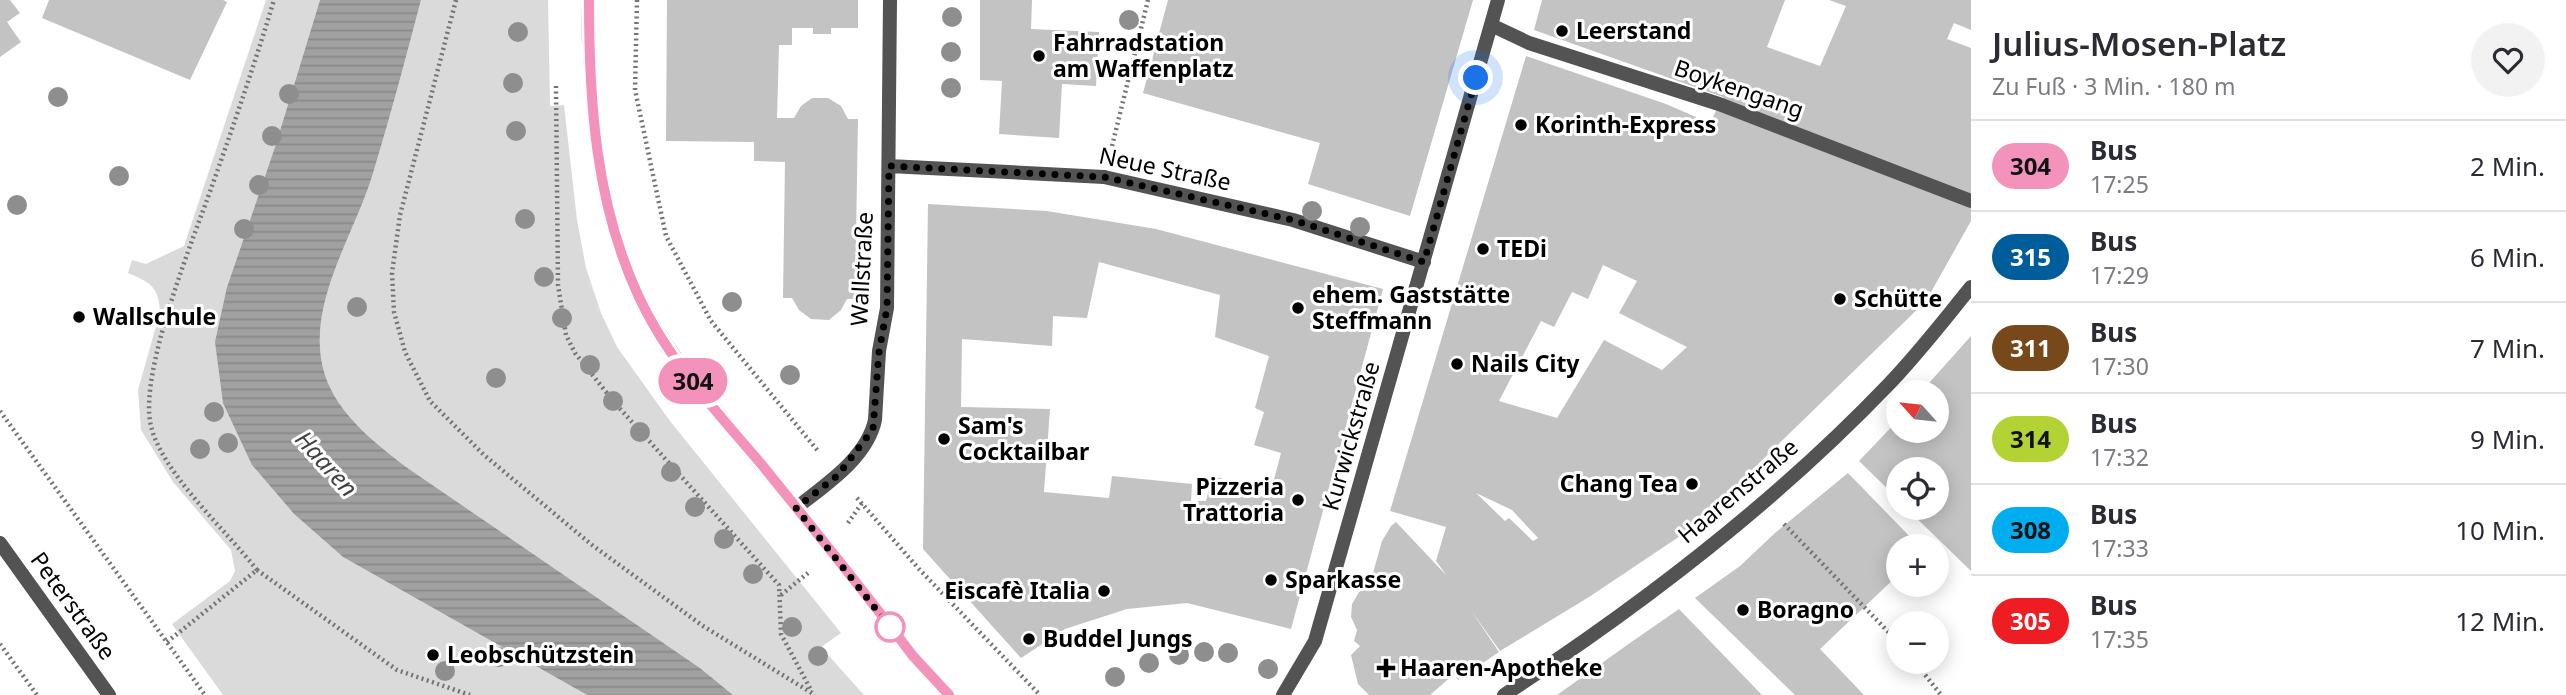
<!DOCTYPE html>
<html lang="de">
<head>
<meta charset="utf-8">
<style>
  :root { --surface:#fff; --page:#f2f2f3; --text:#2b2b33; --muted:#7c7c81; --line:#e1e1e2 }
  body { margin:0; font-family:"Noto Sans",sans-serif; background:var(--page); color:var(--text); height:100vh; display:flex; flex-direction:column; font-size:26px; white-space:nowrap }
  * { box-sizing:border-box; margin:0 }
  p { font-size:23px; color:var(--muted) }
  .icon { flex:none; width:38px; height:38px; fill:none; stroke:currentColor; stroke-width:2; stroke-linecap:round; stroke-linejoin:round }
  .map { position:relative; flex:1; overflow:hidden }
  .sheet { display:flex; flex-direction:column; background:var(--surface); width:595px }
  .sheet>* { flex:none }
  .badge { padding:0 14px; border-radius:23px; font-size:24px; line-height:46px }
  .needle { width:46px; rotate:297deg }
  .buttons { position:absolute; left:1886px; top:380px; display:grid; gap:14px }
  .buttons a { display:grid; place-items:center; width:63px; height:63px; border-radius:50%; background:var(--surface); box-shadow:0 4px 18px #0003; font-size:35px }
  .you { position:absolute; width:35px; height:35px; margin:-18px; border:5px solid #fff; border-radius:50%; background:#1a73e8; box-shadow:0 0 0 10px #1a73e833 }
  .map>.badge { position:absolute; translate:-50% -50%; box-shadow:0 0 0 4px #fff }
  .round { display:grid; place-items:center; flex:none; width:74px; height:74px; border-radius:37px; background:var(--page) }
  .head { display:flex; align-items:center; justify-content:space-between; height:119px; padding:0 21px }
  h1 { font-size:33px; font-weight:600; line-height:52px }
  ul { padding:0; list-style:none }
  li { display:flex; align-items:center; gap:21px; height:91px; padding:0 21px; border-top:2px solid var(--line) }
  li div { flex:1 }
  li b { display:block; font-size:26px }
  li em { font-style:normal }
  li .badge { min-width:77px; font-weight:700; text-align:center }
  main { display:flex; flex:1; min-height:0 }
  .map>svg:first-child { display:block }
  .green { fill:#dadada }
  .water { fill:url(#water-rules) }
  .building { fill:#c3c3c3; fill-rule:evenodd }
  .lines { fill:none; stroke-linecap:round; stroke-linejoin:round }
  .path { stroke:#757575; stroke-width:4.5; stroke-dasharray:2 3.5; stroke-linecap:butt }
  .pedestrian { stroke:#535353; stroke-width:14 }
  .minor { stroke:#535353; stroke-width:14 }
  .tertiary { stroke:#535353; stroke-width:14 }
  .secondary { stroke:#202020; stroke-width:14 }
  .tree { fill:#8e8e8e }
  .line-casing { stroke:#fff; stroke-width:16 }
  .line { stroke:#f393bc; stroke-width:10 }
  .walk { stroke:#000; stroke-width:7; stroke-dasharray:0 12.6 }
  .poi-dot { fill:#000; stroke:#fff; stroke-width:2.5 }
  .stop-dot { fill:#fff; stroke:#f393bc; stroke-width:3.5 }
  .labels { text-anchor:middle; stroke-width:6; stroke-linejoin:round; paint-order:stroke }
  .poi-label { font-size:23px; font-weight:bold; fill:#000; stroke:#fff; text-anchor:start }
  .street-label { font-size:23px; fill:#000; stroke:#fff }
  .water-label { font-size:24px; font-style:italic; fill:#424242; stroke:#fff }
</style>
</head>
<body>
<main>
<div class="map">
<svg width="1971" height="695" viewBox="0 0 1971 695">
  <defs>
    <pattern id="water-rules" width="6" height="5" patternUnits="userSpaceOnUse" patternTransform="scale(1.75)"><rect width="6" height="5" fill="#a1a1a1"/><path d="M0 2.5h6" fill="none" stroke="#898989"/></pattern>
  </defs>
  <rect width="100%" height="100%" fill="#fff"/>
  <path class="green" d="M266 0H320L275 147 227 287 252 465 294 514 343 557 587 695H223L172 624 230 581 235 571 231 550 173 482 141 430 138 390 160 312C159 287 150 282 128 273L132 260 146 264 184 246Z
    M421 0H548L550 106 564 105 577 220 586 268 601 313 617 347 670 421 841 633 821 647 864 695H733L700 668 409 469C377 445 338 415 325 375 303 306 356 234 374 170 391 114 406 57 421 0Z"/>
  <path class="water" d="M320 0H421C406 57 391 114 374 170 356 234 303 306 325 375 338 415 377 445 409 469L700 668 733 695H587L343 557 294 514 252 465 223 403 215 342 227 287 275 147Z"/>
  <path class="building" d="M0 0H10L20 13 7 22 21 42 0 57Z
    M49 0H223L227 2 190 80 42 18Z
    M667 0H858V28H831V34H813V28H792V45H779L777 118H794L801 106 812 98H828L841 106 848 119H858L855 299H847L841 310 829 320 811 319 799 310 792 298H783L785 162 754 161V142L666 141Z
    M980 0H1032L1031 29 1099 32 1096 86 1062 84 1059 138 999 134 1002 81 980 80Z
    M1168 0H1473L1410 216 1308 184 1320 143 1143 93Z
    M1542 0H1785L1767 47 1820 66 1846 6 1829 0H1971V30L1954 23 1947 39 1971 48V221L1926 301 1692 528 1589 597 1500 651 1470 609 1499 652 1458 680 1454 674 1430 695H1369L1358 684 1351 655 1360 646 1354 641 1357 630 1351 617 1352 604 1359 592 1369 587 1382 541 1391 526 1396 522 1447 576 1436 561 1446 527 1390 511 1526 56 1666 104 1710 123 1723 97 1534 30ZM1603 265 1637 281 1619 313 1687 347 1662 370 1604 340 1557 418 1499 401 1541 321 1554 327 1572 292 1588 299ZM1476 493 1512 510 1538 538 1533 541 1509 518 1505 521Z
    M928 204 1047 211 1156 229 1383 289 1291 629 1187 603 1127 609 1065 629 1021 658 923 549ZM1099 262 1220 295 1215 337 1269 356 1255 408 1264 412 1254 445 1281 453 1269 498 1260 496 1261 489 1212 476 1206 501H1191L1192 484 1112 476 1109 498 1044 492 1050 409 961 407 962 339 1052 346 1053 316 1087 318Z
    M1971 336V571L1906 508H1937V469H1899V500L1859 461 1899 419V430H1937V392H1921Z
    M1848 473 1919 546H1899V574L1820 649 1864 695H1795L1695 598 1740 566 1775 533Z
    M1679 609 1762 695H1557L1630 643Z"/>
  <g class="lines">
    <path class="path" d="M456 0 400 215 392 273 394 312 405 352 430 401 484 455 592 545 703 626 815 695
      M637 0 635 90 666 236 711 321 818 451
      M556 86 558 285 566 335 575 353 614 402 779 585 781 634 812 692
      M1112 146 1148 0
      M0 411 205 695
      M857 498 919 569 1040 695
      M848 523 862 503
      M1784 524 1899 643
      M257 570 397 670 470 695
      M781 595 808 573
      M167 642 257 570C226 530 162 473 151 426 138 374 193 240 212 186 234 124 255 63 274 0
      M0 644 37 695
      M1915 662 1941 695"/>
    <path class="pedestrian" d="M1491 25 1529 43 1719 104 1971 201
      M1104 177 1293 220 1424 262
      M1283 695 1315 641 1498 0
      M1504 695C1642 605 1774 504 1888 385 1918 354 1944 320 1971 287"/>
    <path class="minor" d="M889 166 1104 177
      M796 508C825 485 867 458 875 420L879 351 887 308 890 0"/>
    <path class="tertiary" d="M0 543 109 695"/>
    <path class="secondary" d="M588 0C589 100 595 205 639 297 668 357 715 408 757 460 810 524 862 589 913 656L949 695"/>
  </g>
  <g class="tree">
    <circle cx="952" cy="17" r="10"/>
    <circle cx="1129" cy="20" r="10"/>
    <circle cx="518" cy="32" r="10"/>
    <circle cx="951" cy="52" r="10"/>
    <circle cx="513" cy="83" r="10"/>
    <circle cx="951" cy="88" r="10"/>
    <circle cx="289" cy="94" r="10"/>
    <circle cx="58" cy="97" r="10"/>
    <circle cx="516" cy="131" r="10"/>
    <circle cx="272" cy="136" r="10"/>
    <circle cx="119" cy="176" r="10"/>
    <circle cx="259" cy="185" r="10"/>
    <circle cx="17" cy="205" r="10"/>
    <circle cx="1312" cy="211" r="10"/>
    <circle cx="525" cy="219" r="10"/>
    <circle cx="1360" cy="227" r="10"/>
    <circle cx="244" cy="229" r="10"/>
    <circle cx="544" cy="277" r="10"/>
    <circle cx="732" cy="302" r="10"/>
    <circle cx="357" cy="307" r="10"/>
    <circle cx="562" cy="318" r="10"/>
    <circle cx="590" cy="365" r="10"/>
    <circle cx="790" cy="375" r="10"/>
    <circle cx="496" cy="378" r="10"/>
    <circle cx="613" cy="401" r="10"/>
    <circle cx="214" cy="412" r="10"/>
    <circle cx="640" cy="432" r="10"/>
    <circle cx="228" cy="443" r="10"/>
    <circle cx="200" cy="449" r="10"/>
    <circle cx="671" cy="472" r="10"/>
    <circle cx="695" cy="507" r="10"/>
    <circle cx="724" cy="539" r="10"/>
    <circle cx="753" cy="574" r="10"/>
    <circle cx="792" cy="627" r="10"/>
    <circle cx="1204" cy="652" r="10"/>
    <circle cx="1228" cy="653" r="10"/>
    <circle cx="1179" cy="655" r="10"/>
    <circle cx="818" cy="656" r="10"/>
    <circle cx="499" cy="657" r="10"/>
    <circle cx="1149" cy="663" r="10"/>
    <circle cx="1268" cy="669" r="10"/>
    <circle cx="445" cy="671" r="10"/>
    <circle cx="1115" cy="677" r="10"/>
  </g>
  <g class="lines">
    <defs>
      <path id="line" d="M589 0C589 100 595 202 638 295 667 359 717 412 762 465 813 528 864 591 913 656L949 695"/>
    </defs>
    <use href="#line" class="line-casing"/>
    <use href="#line" class="line"/>
    <path class="walk" d="M890 627 796 508 838 475 873 429 879 352 887 308 889 166 1104 177 1293 220 1424 262 1476 78"/>
  </g>
  <g class="poi-dot">
    <circle cx="1562" cy="31" r="7"/>
    <circle cx="1039" cy="56" r="7"/>
    <circle cx="1521" cy="125" r="7"/>
    <circle cx="1483" cy="249" r="7"/>
    <circle cx="1840" cy="299" r="7"/>
    <circle cx="1298" cy="308" r="7"/>
    <circle cx="79" cy="317" r="7"/>
    <circle cx="1457" cy="364" r="7"/>
    <circle cx="944" cy="439" r="7"/>
    <circle cx="1692" cy="484" r="7"/>
    <circle cx="1298" cy="500" r="7"/>
    <circle cx="1271" cy="580" r="7"/>
    <circle cx="1104" cy="591" r="7"/>
    <circle cx="1743" cy="610" r="7"/>
    <circle cx="1029" cy="639" r="7"/>
    <circle cx="433" cy="655" r="7"/>
    <path d="M1382.5 657.5h7v7h7v7h-7v7h-7v-7h-7v-7h7z"/>
  </g>
  <circle class="stop-dot" cx="890" cy="627" r="14"/>
  <g class="labels">
    <g class="poi-label">
      <text x="1576" y="39">Leerstand</text>
      <text x="1053" y="51">Fahrradstation<tspan x="1053" dy="26">am Waffenplatz</tspan></text>
      <text x="1535" y="133">Korinth-Express</text>
      <text x="1497" y="257">TEDi</text>
      <text x="1312" y="303">ehem. Gaststätte<tspan x="1312" dy="26">Steffmann</tspan></text>
      <text x="1854" y="307">Schütte</text>
      <text x="93" y="325">Wallschule</text>
      <text x="1471" y="372">Nails City</text>
      <text x="958" y="434">Sam's<tspan x="958" dy="26">Cocktailbar</tspan></text>
      <text x="1678" y="492" text-anchor="end">Chang Tea</text>
      <text x="1284" y="495" text-anchor="end">Pizzeria<tspan x="1284" dy="26">Trattoria</tspan></text>
      <text x="1285" y="588">Sparkasse</text>
      <text x="1090" y="599" text-anchor="end">Eiscafè Italia</text>
      <text x="1757" y="618">Boragno</text>
      <text x="1043" y="647">Buddel Jungs</text>
      <text x="447" y="663">Leobschützstein</text>
      <text x="1400" y="676">Haaren-Apotheke</text>
    </g>
    <g class="street-label">
      <text transform="translate(1739 89) rotate(19)" y="8">Boykengang</text>
      <text transform="translate(1165 169) rotate(12)" y="8">Neue Straße</text>
      <text transform="translate(862 269) rotate(-87)" y="8">Wallstraße</text>
      <text transform="translate(1351 436) rotate(-74)" y="8">Kurwickstraße</text>
      <text transform="translate(1738 491) rotate(-40)" y="8">Haarenstraße</text>
      <text transform="translate(73 606) rotate(54)" y="8">Peterstraße</text>
    </g>
    <g class="water-label">
      <text transform="translate(326 464) rotate(48)" y="8">Haaren</text>
    </g>
  </g>
</svg>
<div class="buttons">
<a><svg class="needle" viewBox="-14 -14 28 28"><path d="M0-13l5 13h-10z" fill="#e53935"/><path d="M0 13l5-13h-10z" fill="#7c7c81"/></svg></a>
<a><svg class="icon" aria-label="locate" viewBox="0 0 24 24"><circle cx="12" cy="12" r="6"/><path d="M12 2v4M12 18v4M2 12h4M18 12h4"/></svg></a>
<a>+</a>
<a>−</a>
</div>
<div class="you" style="left:1476px;top:78px"></div>
<b class="badge" style="left:693px;top:381px;background:#f393bc;color:#111">304</b>
</div>
<section class="sheet">
<div class="head"><div><h1>Julius-Mosen-Platz</h1><p>Zu Fuß · 3 Min. · 180 m</p></div><a class="round"><svg class="icon" aria-label="heart" viewBox="0 0 24 24"><path d="M12 20l-8-8c-3-5 5-10 8-4 3-6 11-1 8 4z"/></svg></a></div>
<ul>
<li><span class="badge" style="background:#f393bc;color:#111">304</span><div><b>Bus</b><p>17:25</p></div><em>2 Min.</em></li>
<li><span class="badge" style="background:#005d9c;color:#fff">315</span><div><b>Bus</b><p>17:29</p></div><em>6 Min.</em></li>
<li><span class="badge" style="background:#774819;color:#fff">311</span><div><b>Bus</b><p>17:30</p></div><em>7 Min.</em></li>
<li><span class="badge" style="background:#b3d234;color:#111">314</span><div><b>Bus</b><p>17:32</p></div><em>9 Min.</em></li>
<li><span class="badge" style="background:#00aeef;color:#111">308</span><div><b>Bus</b><p>17:33</p></div><em>10 Min.</em></li>
<li><span class="badge" style="background:#ee1d23;color:#fff">305</span><div><b>Bus</b><p>17:35</p></div><em>12 Min.</em></li>
</ul>
</section>
</main>
</body>
</html>
